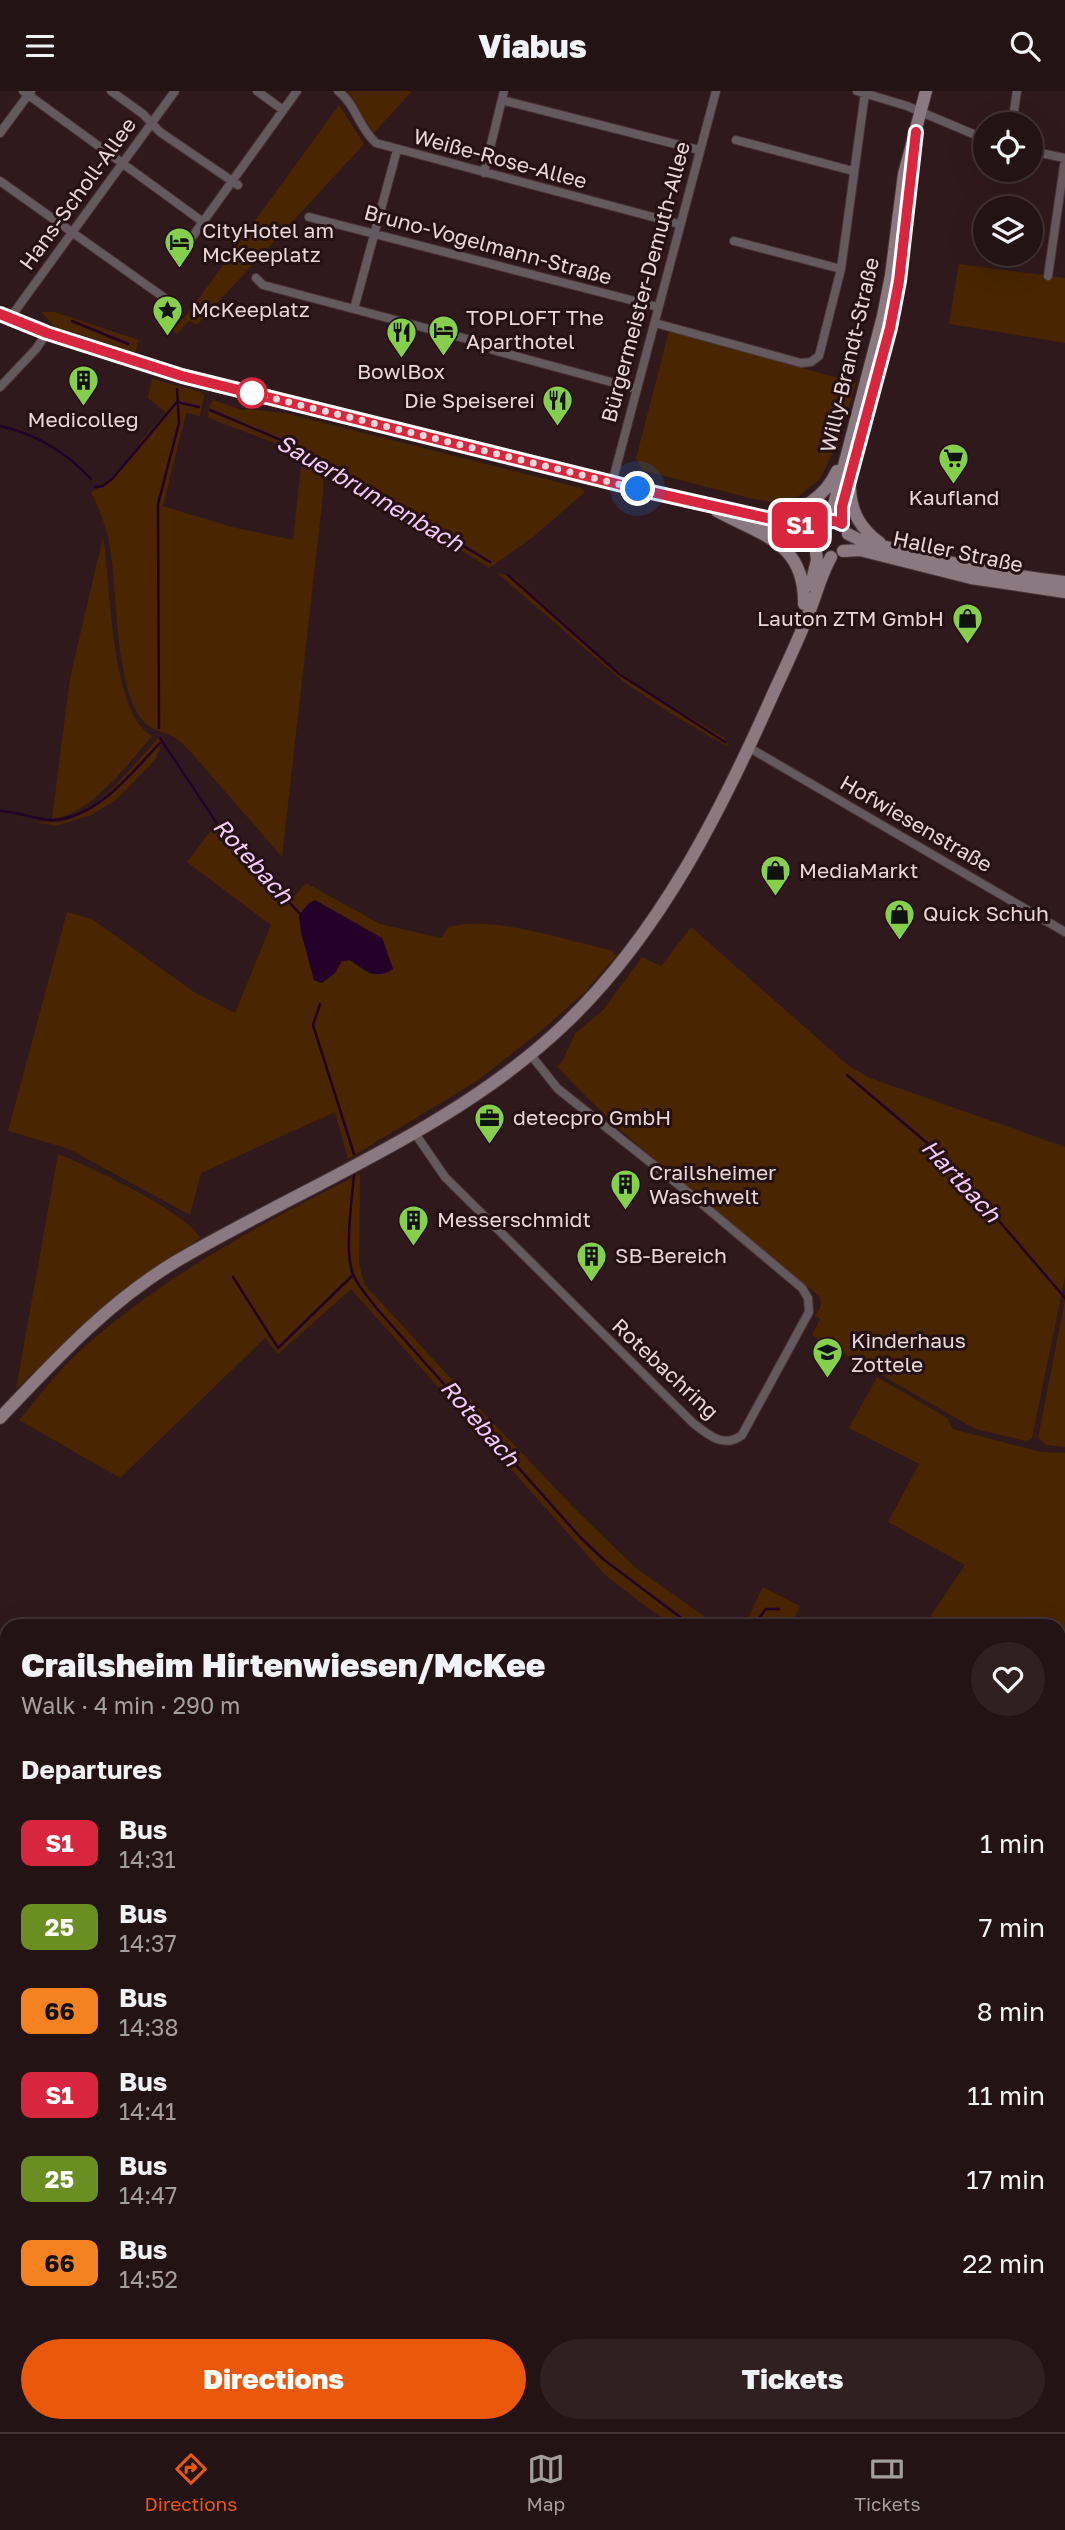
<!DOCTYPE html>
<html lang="en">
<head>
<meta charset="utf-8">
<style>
  :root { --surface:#241315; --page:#302022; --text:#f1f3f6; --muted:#a39ea0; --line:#413234; --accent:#ea580c }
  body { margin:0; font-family:"Golos Text",sans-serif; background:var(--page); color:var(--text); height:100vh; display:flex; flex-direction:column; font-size:26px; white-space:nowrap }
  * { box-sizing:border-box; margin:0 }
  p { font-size:23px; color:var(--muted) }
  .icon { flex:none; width:38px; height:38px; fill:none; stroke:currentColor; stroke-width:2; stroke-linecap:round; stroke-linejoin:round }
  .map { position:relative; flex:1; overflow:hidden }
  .panel { position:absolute; left:0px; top:1528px; width:1066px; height:814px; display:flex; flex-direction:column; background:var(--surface); border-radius:21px 21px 0 0; box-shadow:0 7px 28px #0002,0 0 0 2px var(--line) }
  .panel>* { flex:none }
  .badge { padding:0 14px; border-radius:10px; font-size:24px; line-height:46px }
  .buttons { position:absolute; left:973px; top:21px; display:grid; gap:14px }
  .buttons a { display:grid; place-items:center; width:70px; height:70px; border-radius:50%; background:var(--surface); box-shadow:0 7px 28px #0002,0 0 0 2px var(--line); font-size:35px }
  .you { position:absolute; width:35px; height:35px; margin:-18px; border:5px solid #fff; border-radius:50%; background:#1a73e8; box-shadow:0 0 0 10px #1a73e833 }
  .map>.badge { position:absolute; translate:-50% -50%; box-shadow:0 0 0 4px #fff }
  h2 { padding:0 21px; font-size:26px; line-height:63px }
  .round { display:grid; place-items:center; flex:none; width:74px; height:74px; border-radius:37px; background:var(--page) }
  .head { display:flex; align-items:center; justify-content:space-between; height:119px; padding:0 21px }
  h1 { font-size:33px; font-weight:800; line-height:52px }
  .primary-button { display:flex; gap:14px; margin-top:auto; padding:14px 21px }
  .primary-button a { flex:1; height:80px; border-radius:42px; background:var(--accent); color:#fff; font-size:28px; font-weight:800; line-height:80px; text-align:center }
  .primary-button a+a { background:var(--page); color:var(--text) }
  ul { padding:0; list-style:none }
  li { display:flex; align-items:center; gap:21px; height:84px; padding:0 21px }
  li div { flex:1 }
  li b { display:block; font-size:26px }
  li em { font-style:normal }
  li .badge { min-width:77px; font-weight:700; text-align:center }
  header { display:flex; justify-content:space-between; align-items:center; height:91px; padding:0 21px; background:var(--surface); font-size:32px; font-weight:800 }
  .tabs { display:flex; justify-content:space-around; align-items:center; height:98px; border-top:2px solid var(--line); background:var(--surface); font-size:19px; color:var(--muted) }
  .tabs a { display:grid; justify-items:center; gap:4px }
  .tabs .current { color:var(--accent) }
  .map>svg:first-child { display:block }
  .green { fill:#492500; fill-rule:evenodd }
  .water { fill:#230129 }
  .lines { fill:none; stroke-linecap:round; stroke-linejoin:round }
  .stream { stroke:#230129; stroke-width:2.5 }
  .minor-casing { stroke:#4a3436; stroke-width:10 }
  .secondary-casing { stroke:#4a3436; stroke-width:14 }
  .minor { stroke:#64595e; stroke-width:8 }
  .secondary { stroke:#8a7981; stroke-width:12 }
  .line-casing { stroke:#fff; stroke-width:16 }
  .line { stroke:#d7263d; stroke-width:10 }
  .walk { stroke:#e7d7d8; stroke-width:7; stroke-dasharray:0 12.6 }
  .stop-dot { fill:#fff; stroke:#d7263d; stroke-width:3.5 }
  .labels { text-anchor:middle; stroke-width:6; stroke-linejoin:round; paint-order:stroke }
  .street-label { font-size:21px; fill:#e7d7d8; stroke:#251013 }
  .poi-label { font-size:21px; fill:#e7d7d8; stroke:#251013; text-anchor:start }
  .water-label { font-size:23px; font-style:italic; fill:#f6cbfd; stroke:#251013 }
</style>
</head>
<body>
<header><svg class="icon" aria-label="menu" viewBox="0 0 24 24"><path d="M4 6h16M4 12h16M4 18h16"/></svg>Viabus<svg class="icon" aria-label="search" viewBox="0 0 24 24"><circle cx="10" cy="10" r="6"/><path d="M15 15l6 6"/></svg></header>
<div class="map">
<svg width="1065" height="2341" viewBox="0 0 1065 2341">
  <rect width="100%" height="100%" fill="#30191c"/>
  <path class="green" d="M349 0H412L373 43 347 2Z
    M339 14 364 53 197 234 189 230 177 243 173 239 194 214Z
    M959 173 1065 187V252L949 233Z
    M41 221H55L139 249 135 262 55 236Z
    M669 240 856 292 839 348 826 376 819 389 796 407 774 411 749 407 642 379 636 367Z
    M152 288 201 301 204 305 200 325 186 322 163 415 232 436 293 449 302 367 323 377V404L282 766 189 659C184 654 179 649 172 645 162 640 152 640 144 631 114 596 118 502 110 457 107 437 100 419 91 401 113 391 125 374 141 356L139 352 166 322 148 307Z
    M213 309 245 320 246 318 284 322 581 397 585 401 533 446 489 477 334 379 296 360 208 327 209 316Z
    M103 446C111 491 110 622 152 645 129 672 89 725 52 728L70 587Z
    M497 482 514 486 610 574 644 599 725 647 728 656 670 622 624 591Z
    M158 647 163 648 156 668 116 709 91 724 56 735 4 725C24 728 44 734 64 730 95 724 137 670 158 647Z
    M213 737 285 815 306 792 380 833 441 847 449 836C494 824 565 849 611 859L616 865 584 902 542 939 477 990 348 1068 335 1021 201 1082 190 1124 69 1058 8 1040 67 821 92 828 194 901 235 922 271 834 187 771ZM299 824 382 847 393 878 370 883 350 869 341 870 335 882 322 892 314 889 301 841Z
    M691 836 849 975 870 987 1065 1056V1186L1032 1347 1027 1350 975 1338 812 1244 820 1228 815 1225 821 1215 820 1206C731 1131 635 1061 557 975L562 971 575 943 604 918 642 866 661 875Z
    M58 1063C87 1074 189 1122 200 1147L85 1233 16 1298Z
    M360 1083 359 1173 365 1194 455 1292 577 1420 637 1478 713 1531 726 1535H677L652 1520 605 1484 351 1198 278 1263 265 1247 120 1387 19 1329C40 1305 59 1278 83 1257 164 1185 263 1131 360 1083Z
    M1065 1209V1356L1046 1354 1038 1347Z
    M877 1286 947 1327 953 1338 1041 1361 1065 1362V1551L1059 1569V1535H924L965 1474 888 1431 919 1373 849 1337Z
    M763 1496 800 1515 791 1535H744Z
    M1065 1576V1790L1059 1787V1595Z
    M0 1728 7 1730V1832L0 1839Z
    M7 1839V1947L0 1944V1846Z
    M0 1950 7 1953V2078L0 2072V2063L5 2057 0 2052Z
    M1059 2077 1065 2078V2289L1059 2296Z
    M433 2335V2334L553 2335 534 2341H446Z
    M576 2335H686L669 2341H582Z
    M696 2335H869L862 2341H701Z
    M883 2335H1016L1014 2341H888Z"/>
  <path class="water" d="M315 809 382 847 393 878C376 890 365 879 350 869L342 870 335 882 322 892 314 889 301 841 299 824 309 812Z"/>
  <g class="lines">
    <path class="stream" d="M72 230 128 253
      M177 311 199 316
      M210 319 302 358 490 471
      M0 335C36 343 66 361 91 388
      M95 396 103 395 113 387 177 311
      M508 484 619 583 725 651
      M159 637 158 413 179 332 177 298
      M160 647 220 737 302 825
      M0 720C18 720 35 729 53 729 98 727 132 681 160 652
      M320 913 313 934 354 1063
      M847 984 946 1068 1065 1207
      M354 1084C352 1109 344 1161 353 1183 358 1196 370 1208 378 1219L580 1446 603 1468 692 1535
      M233 1186 278 1257 353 1184
      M753 1535 766 1518H779
      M1059 1699 1065 1701
      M0 1730 7 1732
      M1059 1998 1065 2000
      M0 2045 7 2051
      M207 2334 210 2341"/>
    <defs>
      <path id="minor" d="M23 0 203 131
        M111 0 143 23 160 41 238 94
        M257 0 283 19
        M338 0C355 12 359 37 376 52L679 133
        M857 0 907 15 985 48
        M502 9 699 59
        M1012 33 1017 0
        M0 42 31 0
        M736 49 853 80
        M1031 60 1065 67
        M484 82 504 0
        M0 90 166 208
        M309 126 658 216
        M734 150 841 178
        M182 160 297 0
        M1048 185 1065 68
        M256 187 263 194 486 253 493 259 637 298
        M354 218 397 59
        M10 227 175 0
        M655 232 801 272 811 271 819 265 841 178 865 2
        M0 296 36 258 47 242
        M612 392 716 0
        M748 656 1065 841
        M414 1041 445 1086 693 1332C708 1344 724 1358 742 1344L809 1221 808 1207 802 1197 684 1098 558 998 530 963"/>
      <path id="secondary" d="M0 223 47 242 182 284 691 411 798 434 818 432
        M883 261 899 190 910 97
        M850 397C851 422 861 438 880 452
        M717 420C762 445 805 451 804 513
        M772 424C801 422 825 406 837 380
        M822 430 834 413 883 225 891 184 904 83 926 0
        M761 433 796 443 811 452
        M842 434V416L863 336
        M848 443 862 450C930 467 996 484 1065 491
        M843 460 860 459 971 487 1065 501
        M811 494 817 469 816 461
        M0 1327C54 1270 107 1212 175 1171 304 1095 457 1037 566 932 660 842 721 720 773 603 784 579 796 554 806 529 815 509 820 485 831 466"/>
    </defs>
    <use href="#minor" class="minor-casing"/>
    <use href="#secondary" class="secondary-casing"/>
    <use href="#minor" class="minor"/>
    <use href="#secondary" class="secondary"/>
  </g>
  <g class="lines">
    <defs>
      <path id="line" d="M0 223 47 242 182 285 638 398 798 434C814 435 828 425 842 433V416L890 237 899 190 916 41"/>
    </defs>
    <use href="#line" class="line-casing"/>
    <use href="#line" class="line"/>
    <path class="walk" d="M252 302 638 398"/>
  </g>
  <defs>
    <symbol id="hotel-pin" viewBox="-11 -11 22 30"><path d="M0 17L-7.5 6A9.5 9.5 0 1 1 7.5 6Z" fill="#85cf4d" stroke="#251013"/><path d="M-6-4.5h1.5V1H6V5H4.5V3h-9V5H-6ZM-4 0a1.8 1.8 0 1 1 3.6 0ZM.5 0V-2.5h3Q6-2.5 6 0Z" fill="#111"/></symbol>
    <symbol id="sight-pin" viewBox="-11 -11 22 30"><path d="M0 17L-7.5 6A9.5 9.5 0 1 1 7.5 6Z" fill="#85cf4d" stroke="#251013"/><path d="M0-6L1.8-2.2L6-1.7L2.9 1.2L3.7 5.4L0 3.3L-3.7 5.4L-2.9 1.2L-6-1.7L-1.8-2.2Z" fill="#111"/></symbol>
    <symbol id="restaurant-pin" viewBox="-11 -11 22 30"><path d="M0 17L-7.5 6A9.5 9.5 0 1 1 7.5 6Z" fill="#85cf4d" stroke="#251013"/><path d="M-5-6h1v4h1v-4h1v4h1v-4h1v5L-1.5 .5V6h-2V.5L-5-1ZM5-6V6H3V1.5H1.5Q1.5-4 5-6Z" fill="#111"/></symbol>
    <symbol id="building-pin" viewBox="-11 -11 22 30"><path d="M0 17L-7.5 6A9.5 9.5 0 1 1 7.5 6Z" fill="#85cf4d" stroke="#251013"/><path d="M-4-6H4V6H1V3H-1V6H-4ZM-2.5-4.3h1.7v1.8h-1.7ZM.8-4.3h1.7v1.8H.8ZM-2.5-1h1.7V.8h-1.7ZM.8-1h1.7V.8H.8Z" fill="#111"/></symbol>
    <symbol id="supermarket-pin" viewBox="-11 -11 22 30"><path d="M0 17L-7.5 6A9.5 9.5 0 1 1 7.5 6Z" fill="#85cf4d" stroke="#251013"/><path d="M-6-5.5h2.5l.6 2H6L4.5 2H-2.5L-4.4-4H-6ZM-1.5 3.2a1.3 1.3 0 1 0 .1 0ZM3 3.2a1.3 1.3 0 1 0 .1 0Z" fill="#111"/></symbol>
    <symbol id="shop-pin" viewBox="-11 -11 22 30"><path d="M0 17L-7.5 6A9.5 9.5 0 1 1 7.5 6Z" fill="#85cf4d" stroke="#251013"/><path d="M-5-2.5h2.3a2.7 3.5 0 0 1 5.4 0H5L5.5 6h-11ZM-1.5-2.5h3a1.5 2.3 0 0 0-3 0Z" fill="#111"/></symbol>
    <symbol id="office-pin" viewBox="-11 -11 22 30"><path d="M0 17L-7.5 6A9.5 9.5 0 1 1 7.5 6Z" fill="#85cf4d" stroke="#251013"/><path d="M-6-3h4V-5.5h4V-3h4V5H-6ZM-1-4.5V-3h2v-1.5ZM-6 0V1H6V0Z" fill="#111"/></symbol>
    <symbol id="school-pin" viewBox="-11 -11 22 30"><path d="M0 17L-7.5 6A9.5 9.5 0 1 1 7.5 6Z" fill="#85cf4d" stroke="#251013"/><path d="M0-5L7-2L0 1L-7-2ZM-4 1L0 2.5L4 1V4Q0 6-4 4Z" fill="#111"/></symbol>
  </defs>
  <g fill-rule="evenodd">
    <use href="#hotel-pin" x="162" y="134" width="35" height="47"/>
    <use href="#sight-pin" x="150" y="202" width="35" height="47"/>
    <use href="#hotel-pin" x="426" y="222" width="35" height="47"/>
    <use href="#restaurant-pin" x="384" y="224" width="35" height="47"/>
    <use href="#building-pin" x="66" y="272" width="35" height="47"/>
    <use href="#restaurant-pin" x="540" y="292" width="35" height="47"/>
    <use href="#supermarket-pin" x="936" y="350" width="35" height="47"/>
    <use href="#shop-pin" x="950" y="510" width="35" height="47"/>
    <use href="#shop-pin" x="758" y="762" width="35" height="47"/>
    <use href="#shop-pin" x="882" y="806" width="35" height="47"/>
    <use href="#office-pin" x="472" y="1010" width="35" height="47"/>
    <use href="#building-pin" x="608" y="1076" width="35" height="47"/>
    <use href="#building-pin" x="396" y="1112" width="35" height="47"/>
    <use href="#building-pin" x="574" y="1148" width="35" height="47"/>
    <use href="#school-pin" x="810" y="1244" width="35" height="47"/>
  </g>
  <circle class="stop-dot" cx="252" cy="302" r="14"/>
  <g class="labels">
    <g class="street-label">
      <text transform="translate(500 68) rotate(15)" y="7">Weiße-Rose-Allee</text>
      <text transform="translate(78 103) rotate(-54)" y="7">Hans-Scholl-Allee</text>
      <text transform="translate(488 154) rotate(15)" y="7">Bruno-Vogelmann-Straße</text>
      <text transform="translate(646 191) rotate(-75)" y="7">Bürgermeister-Demuth-Allee</text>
      <text transform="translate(850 264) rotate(-77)" y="7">Willy-Brandt-Straße</text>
      <text transform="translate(958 461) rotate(12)" y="7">Haller Straße</text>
      <text transform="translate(916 733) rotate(30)" y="7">Hofwiesenstraße</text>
      <text transform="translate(665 1278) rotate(43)" y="7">Rotebachring</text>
    </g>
    <g class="poi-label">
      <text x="202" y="147">CityHotel am<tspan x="202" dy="24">McKeeplatz</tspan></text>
      <text x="191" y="226">McKeeplatz</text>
      <text x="466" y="234">TOPLOFT The<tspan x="466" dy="24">Aparthotel</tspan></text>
      <text x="401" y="288" text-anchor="middle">BowlBox</text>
      <text x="535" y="317" text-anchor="end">Die Speiserei</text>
      <text x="83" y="336" text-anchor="middle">Medicolleg</text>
      <text x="954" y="414" text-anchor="middle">Kaufland</text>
      <text x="944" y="535" text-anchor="end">Lauton ZTM GmbH</text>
      <text x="799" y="787">MediaMarkt</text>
      <text x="923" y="830">Quick Schuh</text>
      <text x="513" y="1034">detecpro GmbH</text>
      <text x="649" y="1089">Crailsheimer<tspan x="649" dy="24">Waschwelt</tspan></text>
      <text x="437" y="1136">Messerschmidt</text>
      <text x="615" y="1172">SB-Bereich</text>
      <text x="851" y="1257">Kinderhaus<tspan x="851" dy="24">Zottele</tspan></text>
    </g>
    <g class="water-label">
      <text transform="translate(370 402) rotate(30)" y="8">Sauerbrunnenbach</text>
      <text transform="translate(253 770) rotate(48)" y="8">Rotebach</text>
      <text transform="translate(961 1090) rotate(47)" y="8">Hartbach</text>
      <text transform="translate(480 1332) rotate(49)" y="8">Rotebach</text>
    </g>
  </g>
</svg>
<div class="buttons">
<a><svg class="icon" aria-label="locate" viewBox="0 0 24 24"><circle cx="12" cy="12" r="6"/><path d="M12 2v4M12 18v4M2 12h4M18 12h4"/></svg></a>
<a><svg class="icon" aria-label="layers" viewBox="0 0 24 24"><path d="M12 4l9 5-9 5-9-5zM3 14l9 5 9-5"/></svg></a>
</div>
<div class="you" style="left:638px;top:398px"></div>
<b class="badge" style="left:800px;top:434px;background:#d7263d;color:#fff">S1</b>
<section class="panel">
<div class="head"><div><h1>Crailsheim Hirtenwiesen/McKee</h1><p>Walk · 4 min · 290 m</p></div><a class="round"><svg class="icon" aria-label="heart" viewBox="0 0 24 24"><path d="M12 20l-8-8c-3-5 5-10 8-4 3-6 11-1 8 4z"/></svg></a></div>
<h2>Departures</h2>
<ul>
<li><span class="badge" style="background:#d7263d;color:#fff">S1</span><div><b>Bus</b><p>14:31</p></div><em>1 min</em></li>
<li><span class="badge" style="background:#6b8e23;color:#fff">25</span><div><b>Bus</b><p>14:37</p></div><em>7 min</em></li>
<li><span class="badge" style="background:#f58220;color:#111">66</span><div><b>Bus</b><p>14:38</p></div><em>8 min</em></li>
<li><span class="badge" style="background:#d7263d;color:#fff">S1</span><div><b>Bus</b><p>14:41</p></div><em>11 min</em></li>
<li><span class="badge" style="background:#6b8e23;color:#fff">25</span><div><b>Bus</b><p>14:47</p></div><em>17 min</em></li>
<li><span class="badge" style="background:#f58220;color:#111">66</span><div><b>Bus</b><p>14:52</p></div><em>22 min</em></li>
</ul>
<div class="primary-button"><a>Directions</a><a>Tickets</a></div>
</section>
</div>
<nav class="tabs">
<a class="current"><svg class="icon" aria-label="directions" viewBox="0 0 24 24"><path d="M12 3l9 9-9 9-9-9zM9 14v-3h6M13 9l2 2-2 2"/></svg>Directions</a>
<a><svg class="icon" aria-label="map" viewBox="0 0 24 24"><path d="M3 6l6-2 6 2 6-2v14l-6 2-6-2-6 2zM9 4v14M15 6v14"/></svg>Map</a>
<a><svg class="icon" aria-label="tickets" viewBox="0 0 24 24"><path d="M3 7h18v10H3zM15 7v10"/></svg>Tickets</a>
</nav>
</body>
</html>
